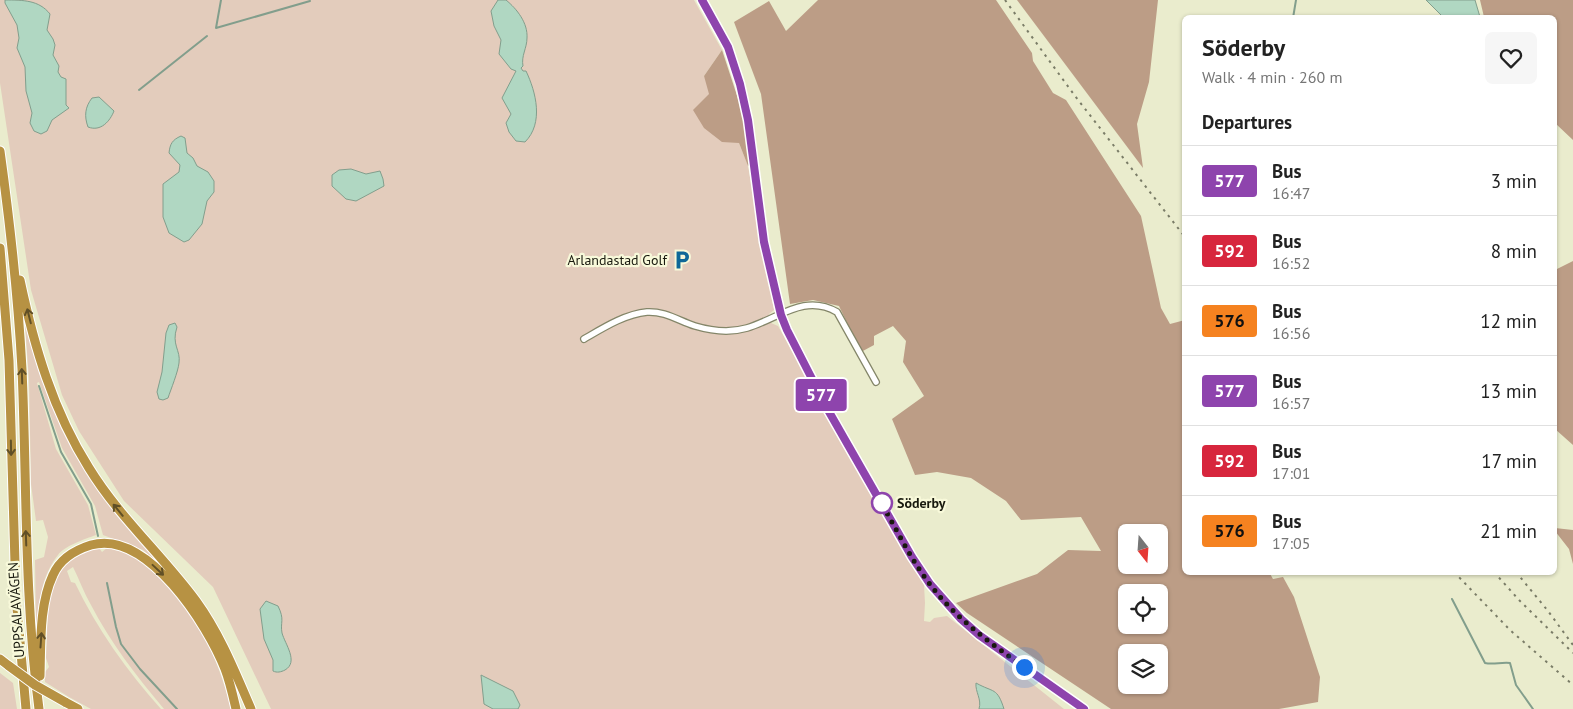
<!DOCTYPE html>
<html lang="en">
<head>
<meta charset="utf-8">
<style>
  :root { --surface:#fff; --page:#f6f6f6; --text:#222; --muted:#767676; --line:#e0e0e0 }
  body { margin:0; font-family:"PT Sans",sans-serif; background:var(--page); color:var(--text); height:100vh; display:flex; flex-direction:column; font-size:19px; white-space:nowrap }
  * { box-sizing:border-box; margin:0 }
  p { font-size:16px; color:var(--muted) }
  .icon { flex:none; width:28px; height:28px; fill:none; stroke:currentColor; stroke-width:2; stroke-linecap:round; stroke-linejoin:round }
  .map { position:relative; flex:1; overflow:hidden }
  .sheet { position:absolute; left:1182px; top:15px; width:375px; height:560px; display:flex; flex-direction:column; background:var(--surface); border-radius:8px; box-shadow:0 1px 4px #0004 }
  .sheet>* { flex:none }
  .badge { padding:0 10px; border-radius:4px; font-size:18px; line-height:32px }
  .needle { width:32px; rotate:163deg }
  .buttons { position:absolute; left:1118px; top:524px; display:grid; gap:10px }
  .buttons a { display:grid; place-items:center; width:50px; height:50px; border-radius:8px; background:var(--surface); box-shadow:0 1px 4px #0004; font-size:25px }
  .you { position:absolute; width:25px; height:25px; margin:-12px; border:4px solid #fff; border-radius:50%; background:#1a73e8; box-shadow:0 0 0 8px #1a73e833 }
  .map>.badge { position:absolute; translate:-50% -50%; box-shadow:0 0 0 2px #fff }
  h2 { padding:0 20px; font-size:19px; line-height:45px }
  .round { display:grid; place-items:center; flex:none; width:52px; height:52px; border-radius:8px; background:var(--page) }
  .head { display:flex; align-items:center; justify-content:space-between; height:85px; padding:0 20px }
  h1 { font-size:24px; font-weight:700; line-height:38px }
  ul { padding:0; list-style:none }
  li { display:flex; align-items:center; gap:15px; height:70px; padding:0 20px; border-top:1px solid var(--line) }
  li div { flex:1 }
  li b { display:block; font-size:19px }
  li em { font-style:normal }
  li .badge { min-width:55px; font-weight:700; text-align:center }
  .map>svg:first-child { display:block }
  .green { fill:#e3ccbc }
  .forest { fill:#bc9d86; fill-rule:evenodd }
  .water { fill:#b0d7c2; stroke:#829e8c }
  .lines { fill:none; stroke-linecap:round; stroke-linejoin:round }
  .stream { stroke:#829e8c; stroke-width:2 }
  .minor-casing { stroke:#848669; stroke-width:8 }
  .highway-casing { stroke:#fff; stroke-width:11 }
  .minor { stroke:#fff; stroke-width:5.5 }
  .highway { stroke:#b79243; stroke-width:9 }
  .rail { stroke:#7a7c67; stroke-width:2; stroke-dasharray:2.5 5; stroke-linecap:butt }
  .highway-bridge-casing { stroke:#fff; stroke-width:11; stroke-linecap:butt }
  .highway-bridge { stroke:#b79243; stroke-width:9 }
  .oneway { stroke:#604f26 }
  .line-casing { stroke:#fff; stroke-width:11 }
  .line { stroke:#8e44ad; stroke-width:8 }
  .walk { stroke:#18190e; stroke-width:5; stroke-dasharray:0 9 }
  .stop-dot { fill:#fff; stroke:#8e44ad; stroke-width:2.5 }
  .labels { text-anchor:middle; stroke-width:4.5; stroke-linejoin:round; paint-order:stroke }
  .poi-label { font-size:14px; fill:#18190e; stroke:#f8f9da; text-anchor:end }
  .stop-label { font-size:14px; font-weight:bold; fill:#18190e; stroke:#f8f9da; text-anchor:start }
  .street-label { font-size:14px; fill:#18190e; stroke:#f8f9da }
</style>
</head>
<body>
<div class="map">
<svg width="1573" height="709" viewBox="0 0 1573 709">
  <rect width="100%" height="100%" fill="#eaeccd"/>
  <path class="green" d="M0 0H694L722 50 704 76 739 143 748 166 774 310 769 314 771 323 778 326 924 585 925 603 924 621 930 622 934 618 947 616 1064 709H271L213 587 124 501 79 431 62 395 31 290 0 83Z
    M24 311 39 369 50 399 128 526 167 573 143 550 103 535 95 506 62 448 39 382 37 383 56 449 88 505 96 535C85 539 64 546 58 555 41 576 39 603 36 629L35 560 44 557 48 537 43 520 36 521 31 484 29 380Z
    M88 548H99L102 552 107 548C114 550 122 551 129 554 136 557 142 563 148 567 193 601 218 656 231 709H164C137 677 110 642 91 605 84 593 79 579 73 567L67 571 71 582 75 583C97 629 127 671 161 709H91L69 697 45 682V672L49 667 46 658 48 607 56 574 70 560Z
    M0 673 13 683 17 709H0Z"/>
  <path class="forest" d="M818 0H996L1032 53 1033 61 1053 93 1066 100 1141 216 1161 308 1170 324 1185 320V572H1269L1273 579 1283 577 1294 597 1320 677 1318 702 1279 709H1111L967 613 956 603 1037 574 1068 550 1101 551 1081 517 1021 520 1006 501 971 478 937 472 915 475 892 419 924 396 903 362 906 341 893 326 874 336V345L861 352 839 306 813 300 790 304 761 94 734 22 769 1 786 31ZM1126 532H1159V565H1126ZM1126 592H1159V625H1126ZM1126 652H1159V685H1126Z
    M1017 0H1158L1149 82 1137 124 1143 168Z
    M1480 0H1573V140L1555 123V18L1484 17Z
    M722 50 746 123 751 163 748 166 739 143 722 142 704 128 693 110 709 94 704 76Z
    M1573 261V445L1555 429V270Z
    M1555 528 1573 530V564L1569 549 1555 531Z"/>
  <path class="water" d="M5 0C23 0 39 0 50 14L47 30 53 39 55 45 53 55 59 66 58 72 61 77 66 79V105L69 108 52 120 47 131 41 134 34 131 30 123 32 113 26 91 25 67 17 48 19 38 17 25 5 3Z
    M498 0H506C517 9 528 23 527 38 527 48 521 56 523 66L521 68 523 71H526C536 92 544 123 525 142L516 141 509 132 506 123 511 114 502 98 516 71 511 69 499 54 501 40 494 26 491 11Z
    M1426 0H1475L1480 17H1443Z
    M99 97 114 111C110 121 101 132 88 127 84 116 85 107 92 98Z
    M181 136 185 138 187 153 193 158 197 166 208 172 214 181V192L207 201 202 224 189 240 184 242 169 233 163 217V184L179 172 180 165 169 153C170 144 172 140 181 136Z
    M351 169 366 174 380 171 383 179 384 186 356 201 346 199 332 186V175L339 170Z
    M175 323 177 327C171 345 181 350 179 363 178 372 171 389 168 398L163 400 159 399 157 392 162 372 166 333 169 325Z
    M266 601 278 606C285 620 280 622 282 633 285 644 299 662 285 670 281 672 277 673 273 671V660L264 639 260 609Z
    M481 675 513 691 520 705 518 709H493L484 704Z
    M976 683C994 693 997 687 1004 709H979C982 699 975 692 976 683Z"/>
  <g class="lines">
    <path class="stream" d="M221 0 216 28 310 1
      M1293 18 1296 0
      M139 90 207 36
      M39 386 61 452 91 504 98 536
      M107 583 116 627 121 644 140 669 177 709
      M1452 599 1485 663C1493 665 1501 662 1510 663L1516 685 1533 709"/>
    <defs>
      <path id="minor" d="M702 0 728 47 739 84 748 120 764 242 781 315 787 330 829 410 912 557 930 584 961 619 979 635 1083 709
        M584 339C603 328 625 314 647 312 665 311 679 321 695 326 712 331 730 333 747 328 778 319 804 293 837 312L876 382"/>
      <path id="highway" d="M0 151C10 223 18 296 22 369 27 483 24 596 39 709
        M0 248 9 360 16 597 26 709
        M20 280C34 346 53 411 89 468 119 517 162 555 196 601 220 634 235 672 251 709
        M0 659 9 666
        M40 676C41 644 39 605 53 575 60 559 75 550 91 545 147 529 208 625 225 669 230 682 233 696 236 709
        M65 702 78 709"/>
    </defs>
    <use href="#minor" class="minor-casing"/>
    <use href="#highway" class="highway-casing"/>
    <use href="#minor" class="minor"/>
    <use href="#highway" class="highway"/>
    <path class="rail" d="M1005 0 1075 96 1185 237
      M1184 218H1185
      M1454 572 1510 630 1573 685
      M1494 572 1519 600 1573 653
      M1516 572 1548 611 1573 645"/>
    <defs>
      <path id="highway-bridge" d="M9 666 35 685 65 702"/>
    </defs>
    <use href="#highway-bridge" class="highway-bridge-casing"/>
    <use href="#highway-bridge" class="highway-bridge"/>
  </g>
  <defs><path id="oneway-shaft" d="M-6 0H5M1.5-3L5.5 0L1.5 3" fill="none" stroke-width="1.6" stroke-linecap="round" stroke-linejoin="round" transform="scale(1.25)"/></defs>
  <g class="oneway">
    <use href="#oneway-shaft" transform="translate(29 316) rotate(-104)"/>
    <use href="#oneway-shaft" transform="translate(22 376) rotate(-92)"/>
    <use href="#oneway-shaft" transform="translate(11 448) rotate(89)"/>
    <use href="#oneway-shaft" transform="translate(118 510) rotate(-129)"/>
    <use href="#oneway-shaft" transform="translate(26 538) rotate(-92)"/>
    <use href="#oneway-shaft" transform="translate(158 570) rotate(43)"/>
    <use href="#oneway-shaft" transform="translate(41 640) rotate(-86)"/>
  </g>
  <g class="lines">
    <defs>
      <path id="line" d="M702 0 728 47 740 84 748 120 764 242 781 315 787 330 828 410 912 557 930 584 961 619 979 635 1084 709"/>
    </defs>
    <use href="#line" class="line-casing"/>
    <use href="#line" class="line"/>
    <path class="walk" d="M882 503 880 501C896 528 910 558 929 583 955 618 989 642 1024 667"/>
  </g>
  <defs>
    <symbol id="parking-bare" viewBox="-9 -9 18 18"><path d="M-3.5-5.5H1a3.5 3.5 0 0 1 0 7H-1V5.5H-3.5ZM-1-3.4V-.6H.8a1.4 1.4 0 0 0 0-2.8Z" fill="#0f6898" stroke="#f8f9da" stroke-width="2.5" paint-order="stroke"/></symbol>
  </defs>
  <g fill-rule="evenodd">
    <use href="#parking-bare" x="668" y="246" width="28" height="28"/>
  </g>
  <circle class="stop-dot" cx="882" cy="503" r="10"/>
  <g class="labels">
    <g class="poi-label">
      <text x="667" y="265">Arlandastad Golf</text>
    </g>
    <g class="stop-label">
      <text x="897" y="508">Söderby</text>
    </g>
    <g class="street-label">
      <text transform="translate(16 610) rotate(-94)" y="5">UPPSALAVÄGEN</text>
    </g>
  </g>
</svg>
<div class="buttons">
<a><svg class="needle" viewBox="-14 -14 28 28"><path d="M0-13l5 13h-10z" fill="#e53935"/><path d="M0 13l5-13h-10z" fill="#767676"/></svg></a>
<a><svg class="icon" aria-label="locate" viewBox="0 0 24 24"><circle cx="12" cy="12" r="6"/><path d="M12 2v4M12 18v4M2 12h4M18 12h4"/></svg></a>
<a><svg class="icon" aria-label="layers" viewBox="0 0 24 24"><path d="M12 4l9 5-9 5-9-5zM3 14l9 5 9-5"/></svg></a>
</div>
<div class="you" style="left:1024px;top:667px"></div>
<b class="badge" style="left:821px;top:395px;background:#8e44ad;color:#fff">577</b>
<section class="sheet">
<div class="head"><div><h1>Söderby</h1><p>Walk · 4 min · 260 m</p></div><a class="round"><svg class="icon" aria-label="heart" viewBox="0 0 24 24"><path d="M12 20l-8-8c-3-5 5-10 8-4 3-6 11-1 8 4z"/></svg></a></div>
<h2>Departures</h2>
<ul>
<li><span class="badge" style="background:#8e44ad;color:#fff">577</span><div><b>Bus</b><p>16:47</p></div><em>3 min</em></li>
<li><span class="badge" style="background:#d7263d;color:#fff">592</span><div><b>Bus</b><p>16:52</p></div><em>8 min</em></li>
<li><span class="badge" style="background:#f58220;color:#111">576</span><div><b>Bus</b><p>16:56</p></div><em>12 min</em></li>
<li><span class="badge" style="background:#8e44ad;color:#fff">577</span><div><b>Bus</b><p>16:57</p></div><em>13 min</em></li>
<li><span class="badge" style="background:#d7263d;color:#fff">592</span><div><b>Bus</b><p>17:01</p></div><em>17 min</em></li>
<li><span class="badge" style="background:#f58220;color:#111">576</span><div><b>Bus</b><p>17:05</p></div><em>21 min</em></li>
</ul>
</section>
</div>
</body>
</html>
